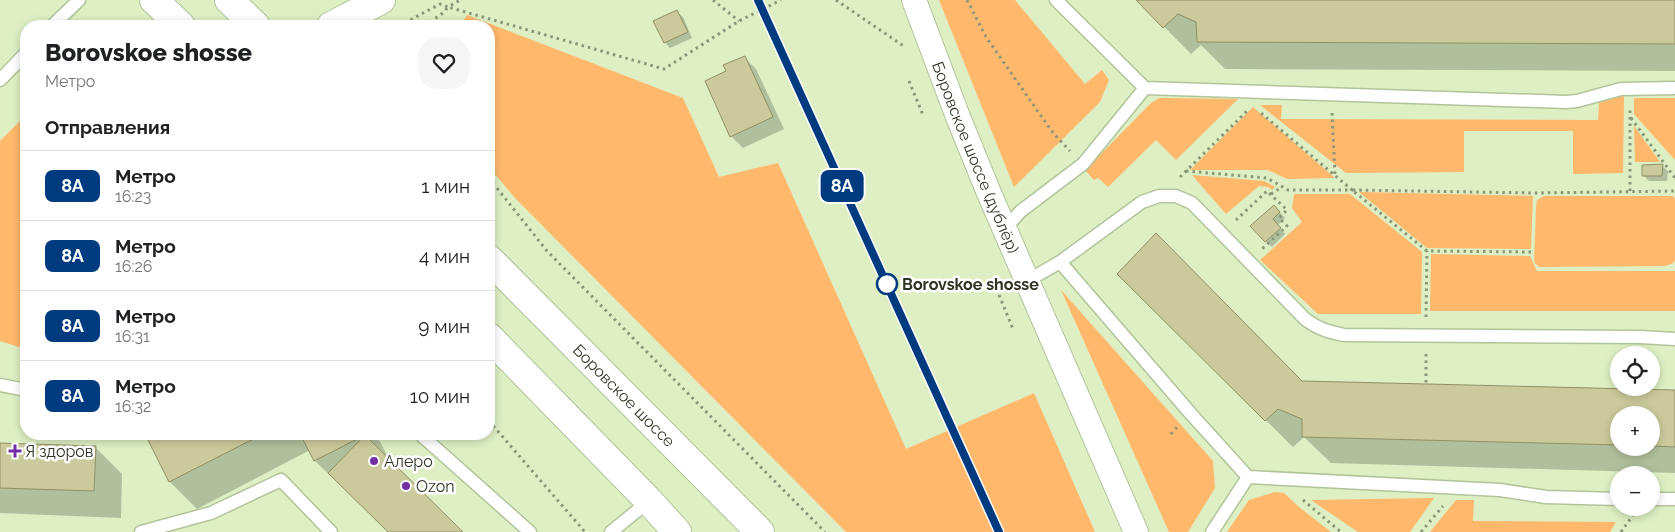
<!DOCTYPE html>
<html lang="ru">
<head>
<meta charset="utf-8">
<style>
  :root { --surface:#fff; --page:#f6f6f6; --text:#202124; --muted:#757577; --line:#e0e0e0 }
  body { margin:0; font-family:Raleway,sans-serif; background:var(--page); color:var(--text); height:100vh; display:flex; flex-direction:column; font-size:19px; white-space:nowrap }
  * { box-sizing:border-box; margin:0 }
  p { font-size:16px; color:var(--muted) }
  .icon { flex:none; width:28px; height:28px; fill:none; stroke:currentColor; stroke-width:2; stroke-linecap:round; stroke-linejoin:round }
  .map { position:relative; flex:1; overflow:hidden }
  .side { position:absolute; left:20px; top:20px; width:475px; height:420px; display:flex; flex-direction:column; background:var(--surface); border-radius:20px; box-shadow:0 2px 8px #0003 }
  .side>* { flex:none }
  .badge { padding:0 10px; border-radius:8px; font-size:18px; line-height:32px }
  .tools { position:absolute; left:1610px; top:346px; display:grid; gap:10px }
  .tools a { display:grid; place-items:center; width:50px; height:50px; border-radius:50%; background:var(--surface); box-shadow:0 2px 8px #0003; font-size:25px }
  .map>.badge { position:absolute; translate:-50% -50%; box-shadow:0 0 0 2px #fff }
  h2 { padding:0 25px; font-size:19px; line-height:45px }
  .round { display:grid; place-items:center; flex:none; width:52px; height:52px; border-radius:20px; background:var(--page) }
  .summary { display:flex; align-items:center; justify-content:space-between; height:85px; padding:0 25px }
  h1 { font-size:24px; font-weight:800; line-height:38px }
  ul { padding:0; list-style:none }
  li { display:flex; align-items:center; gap:15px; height:70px; padding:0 25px; border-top:1px solid var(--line) }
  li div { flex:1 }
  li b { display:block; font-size:19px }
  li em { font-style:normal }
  li .badge { min-width:55px; font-weight:700; text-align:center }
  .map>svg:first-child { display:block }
  .green { fill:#ffb86c }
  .shadow { fill:#0003; fill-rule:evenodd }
  .building { fill:#cbca9c; stroke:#919064 }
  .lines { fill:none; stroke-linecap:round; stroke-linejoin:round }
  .lane-casing { stroke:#b2c499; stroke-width:15 }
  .street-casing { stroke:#b2c499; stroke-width:26 }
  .secondary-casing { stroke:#b2c499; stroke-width:30 }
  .primary-casing { stroke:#b2c499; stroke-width:30 }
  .path { stroke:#8a9778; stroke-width:3; stroke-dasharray:2.5 4; stroke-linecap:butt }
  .lane { stroke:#fff; stroke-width:12 }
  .street { stroke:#fff; stroke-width:24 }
  .secondary { stroke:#fff; stroke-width:28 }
  .primary { stroke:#fff; stroke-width:28 }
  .line-casing { stroke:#fff; stroke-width:11 }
  .line { stroke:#003b80; stroke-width:8 }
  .stop-dot { fill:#fff; stroke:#003b80; stroke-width:2.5 }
  .poi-dot { fill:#712fa3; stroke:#fff; stroke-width:2 }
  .labels { text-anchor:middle; stroke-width:5; stroke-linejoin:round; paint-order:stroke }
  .street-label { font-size:16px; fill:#2e3524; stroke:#fff }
  .stop-label { font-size:16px; font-weight:bold; fill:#2e3524; stroke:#fff; text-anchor:start }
  .poi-label { font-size:16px; fill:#2e3524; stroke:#fff; text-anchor:start }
</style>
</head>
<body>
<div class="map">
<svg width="1675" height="532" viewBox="0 0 1675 532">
  <rect width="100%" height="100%" fill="#ddefc3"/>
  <path class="green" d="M939 0H1015L1085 84 1102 70 1109 80 1100 102 1014 187Z
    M467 15 683 98 719 177 778 163 906 449 1034 393 1095 532H846L515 198 489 167V26H460Z
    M1624 94 1623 173 1573 174V131H1464V172L1346 173 1260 105H1282L1281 119 1598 120 1599 103Z
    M1159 98 1238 99 1176 160 1156 140 1108 187 1098 178 1094 180 1085 170 1151 103Z
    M1634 98H1675V160L1634 114Z
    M1253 107 1335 178 1287 179 1268 170H1190Z
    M26 115V349H25L0 341V141Z
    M1634 126 1660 162H1635Z
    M1192 175 1264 181 1275 187 1272 190 1268 187 1259 186 1226 214Z
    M1359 192 1533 196 1531 249 1427 248Z
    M1294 194H1350L1422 252 1421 314H1318L1260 260 1302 222 1292 208Z
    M1544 196H1673L1675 199V260L1673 263 1666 266 1539 267 1534 262 1536 207 1537 200Z
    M1431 254 1530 256 1537 271H1675V311H1430Z
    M1061 290 1213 461 1215 488 1188 532H1169Z
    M1275 492 1284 493 1299 507 1331 532H1227L1249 500Z
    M1434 498 1410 532H1358L1311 500Z
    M1456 500H1474L1473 521 1616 522 1610 532H1430Z"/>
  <path class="shadow" d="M1138 0H1675V71L1225 69 1201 45 1191 54Z
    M677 12 683 17 692 38 670 48 665 42Z
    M744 57 756 69 784 129 743 148 731 136Z
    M1662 166 1668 171 1667 181H1649L1643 175Z
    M1274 206 1285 218 1277 226 1285 234 1272 247 1252 226Z
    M1118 274 1302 382 1675 391V473L1331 463 1304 437 1293 447ZM1619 415H1651V448H1619Z
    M146 434H376L391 463 461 532H390L315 461 310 450 197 509 170 482Z
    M0 444 95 447 122 474 121 518 0 513Z"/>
  <path class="building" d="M1136 0H1675V44L1197 42 1196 22 1178 14 1163 28Z
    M677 10 688 32 664 43 653 21Z
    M745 56 773 117 730 137 705 81 726 71 723 65Z
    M1663 164 1662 176H1642V165Z
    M1274 205 1280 212 1273 219 1281 228 1265 242 1250 226Z
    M1156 233 1302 381 1675 390V447L1651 446V415H1619V445L1302 437V419L1278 409 1265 421 1117 274Z
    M145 434H263L169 482Z
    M300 434H364L365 435 314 461Z
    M365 435 463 532H388L328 473Z
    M0 443 96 446 94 491 0 488Z"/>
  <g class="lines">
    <defs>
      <path id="lane" d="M1056 0 1145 88
        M52 26 79 0
        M0 80 26 53
        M1004 229 1021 211 1083 164 1145 88 1566 102 1577 101 1621 89 1675 88
        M1060 262 1191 414 1248 477 1500 490 1546 497 1619 499
        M1027 281 1060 262 1142 202 1159 196H1176L1192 203 1305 319C1318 329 1329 332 1344 335L1640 337 1675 339
        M0 385 26 390
        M420 434 530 532
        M1651 499H1675
        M141 532 211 513 281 480 331 532
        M611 532 649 501
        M1212 532 1248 477"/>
      <g id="street">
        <path id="s1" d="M914 0 958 117 989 193 1136 532"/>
      </g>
      <path id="secondary" d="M331 26 381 0"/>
      <g id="primary">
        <path d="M154 0 181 26"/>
        <path d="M229 0 256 26"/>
        <path id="s2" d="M489 259 760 532"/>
        <path d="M489 337 649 501 677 532"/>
      </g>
    </defs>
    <use href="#lane" class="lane-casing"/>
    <use href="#street" class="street-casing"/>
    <use href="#secondary" class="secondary-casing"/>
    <use href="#primary" class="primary-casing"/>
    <path class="path" d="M713 0 739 21
      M836 0 905 47
      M967 0 986 37 1053 133 1070 151
      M399 26 440 4 448 7 460 0
      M425 26 444 12 448 7 664 69 739 21 781 0
      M909 81 923 115
      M1332 113 1335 175
      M1631 118 1675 178
      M1186 171 1267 178 1288 190H1352L1261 113
      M1180 177 1247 111
      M489 178 547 251 825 532
      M1630 191V109
      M1271 194 1282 187
      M1236 220 1267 191 1287 210 1279 218 1287 226 1262 249
      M1531 252 1427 251 1352 190 1535 193 1675 191
      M999 295 1013 329
      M1426 317 1427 251
      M1426 354V384
      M489 421 585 532
      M1171 434 1177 427
      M1303 500 1341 532
      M1421 532 1443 506
      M1621 532 1634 514"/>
    <use href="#lane" class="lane"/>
    <use href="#street" class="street"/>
    <use href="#secondary" class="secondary"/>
    <use href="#primary" class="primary"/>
  </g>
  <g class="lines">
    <defs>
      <path id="line" d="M758 0 999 532"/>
    </defs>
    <use href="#line" class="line-casing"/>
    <use href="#line" class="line"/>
  </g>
  <circle class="stop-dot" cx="887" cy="284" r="10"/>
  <g class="poi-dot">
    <path d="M12.5 443.5h5v5h5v5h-5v5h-5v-5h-5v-5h5z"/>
    <circle cx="374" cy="461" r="5"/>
    <circle cx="406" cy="486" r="5"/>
  </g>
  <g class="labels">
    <g class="street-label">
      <text dy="6" stroke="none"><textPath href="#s1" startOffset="169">Боровское шоссе (дублёр)</textPath></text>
      <text dy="6" stroke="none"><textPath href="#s2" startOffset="192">Боровское шоссе</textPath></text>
    </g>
    <g class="stop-label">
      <text x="902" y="290">Borovskoe shosse</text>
    </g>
    <g class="poi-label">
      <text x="25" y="457">Я здоров</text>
      <text x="384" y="467">Алеро</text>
      <text x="416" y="492">Ozon</text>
    </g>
  </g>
</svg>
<div class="tools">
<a><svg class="icon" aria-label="locate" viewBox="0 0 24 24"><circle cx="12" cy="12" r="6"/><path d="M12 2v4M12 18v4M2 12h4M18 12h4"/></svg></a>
<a>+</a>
<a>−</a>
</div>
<b class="badge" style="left:842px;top:186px;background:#003b80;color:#fff">8А</b>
<section class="side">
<div class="summary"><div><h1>Borovskoe shosse</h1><p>Метро</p></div><a class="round"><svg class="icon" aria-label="heart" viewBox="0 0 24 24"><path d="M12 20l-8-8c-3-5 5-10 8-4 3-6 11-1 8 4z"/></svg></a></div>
<h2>Отправления</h2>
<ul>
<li><span class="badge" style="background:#003b80;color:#fff">8А</span><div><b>Метро</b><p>16:23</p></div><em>1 мин</em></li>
<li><span class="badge" style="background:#003b80;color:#fff">8А</span><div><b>Метро</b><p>16:26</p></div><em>4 мин</em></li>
<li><span class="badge" style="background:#003b80;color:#fff">8А</span><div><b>Метро</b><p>16:31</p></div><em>9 мин</em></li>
<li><span class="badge" style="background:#003b80;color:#fff">8А</span><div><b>Метро</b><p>16:32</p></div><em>10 мин</em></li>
</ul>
</section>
</div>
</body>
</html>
